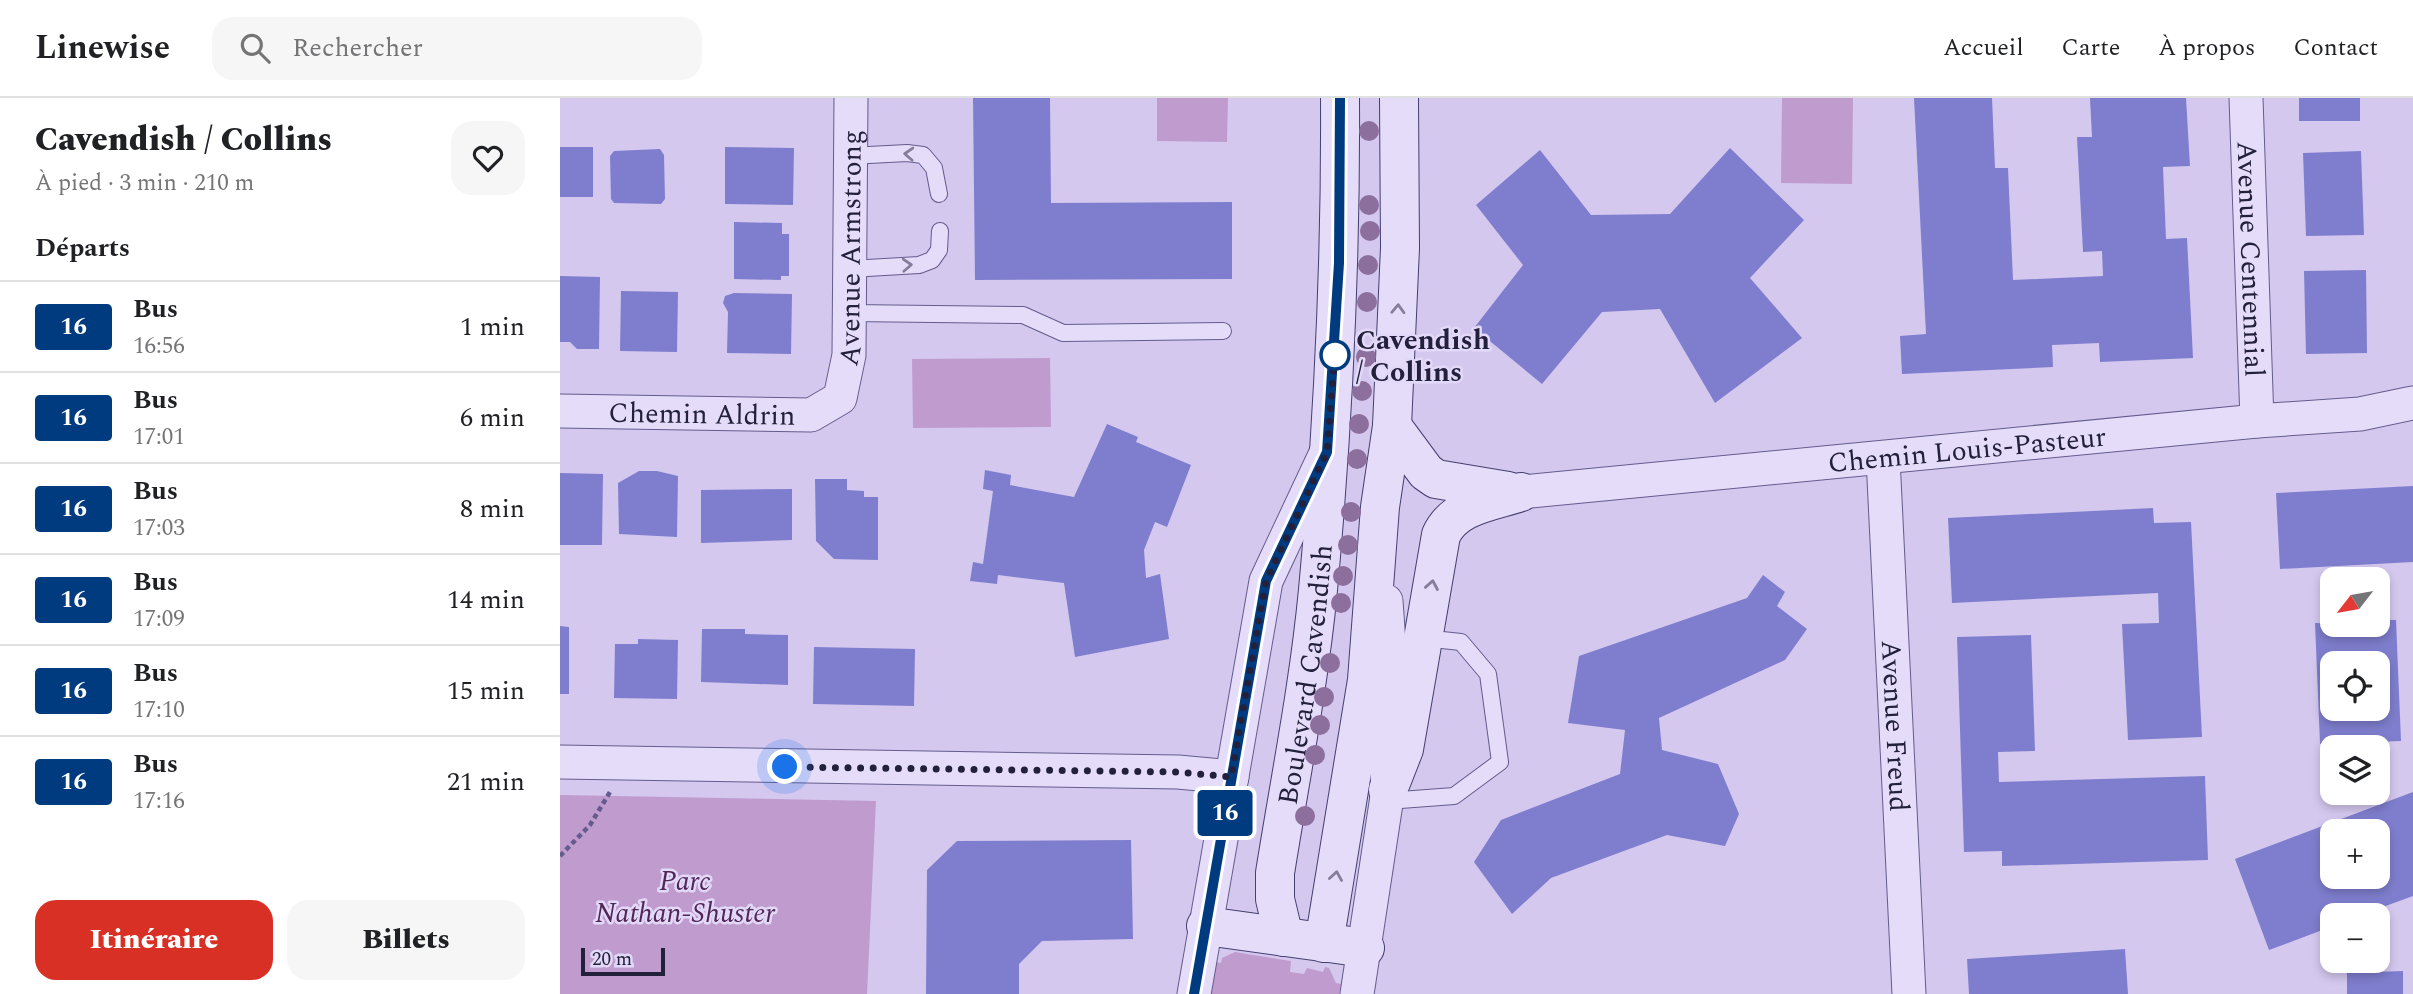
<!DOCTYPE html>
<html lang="fr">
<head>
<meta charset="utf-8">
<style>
  :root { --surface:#fff; --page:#f6f6f6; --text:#202124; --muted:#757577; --line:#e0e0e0; --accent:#d93025 }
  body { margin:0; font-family:Spectral,serif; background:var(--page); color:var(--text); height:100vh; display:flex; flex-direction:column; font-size:26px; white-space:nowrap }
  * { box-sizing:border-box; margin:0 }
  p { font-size:23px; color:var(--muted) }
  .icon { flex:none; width:38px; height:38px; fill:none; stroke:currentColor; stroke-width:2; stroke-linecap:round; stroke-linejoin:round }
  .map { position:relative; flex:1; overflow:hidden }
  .details { display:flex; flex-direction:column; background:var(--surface); width:560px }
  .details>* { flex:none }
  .badge { padding:0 14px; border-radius:5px; font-size:24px; line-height:46px }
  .needle { width:46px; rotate:239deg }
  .buttons { position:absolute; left:1760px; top:469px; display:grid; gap:14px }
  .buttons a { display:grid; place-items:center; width:70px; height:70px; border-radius:14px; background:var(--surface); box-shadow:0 4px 10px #0003; font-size:35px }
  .scale { position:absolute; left:21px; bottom:18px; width:84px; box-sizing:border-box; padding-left:7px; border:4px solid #23203c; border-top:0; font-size:19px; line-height:24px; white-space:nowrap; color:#23203c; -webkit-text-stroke:5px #e2d8f7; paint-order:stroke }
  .you { position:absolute; width:35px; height:35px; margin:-18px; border:5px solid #fff; border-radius:50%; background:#1a73e8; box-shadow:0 0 0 10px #1a73e833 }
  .map>.badge { position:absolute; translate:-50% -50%; box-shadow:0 0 0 4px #fff }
  h2 { padding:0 35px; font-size:26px; line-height:63px }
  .round { display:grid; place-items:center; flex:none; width:74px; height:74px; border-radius:21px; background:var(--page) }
  .headline { display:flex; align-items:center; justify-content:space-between; height:119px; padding:0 35px }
  h1 { font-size:33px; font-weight:800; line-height:52px }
  .cta { display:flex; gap:14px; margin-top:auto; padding:14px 35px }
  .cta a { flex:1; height:80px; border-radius:21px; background:var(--accent); color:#fff; font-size:28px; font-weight:800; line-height:80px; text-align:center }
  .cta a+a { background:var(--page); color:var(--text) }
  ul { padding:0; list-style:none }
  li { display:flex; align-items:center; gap:21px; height:91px; padding:0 35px; border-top:2px solid var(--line) }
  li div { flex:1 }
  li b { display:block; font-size:26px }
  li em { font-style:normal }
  li .badge { min-width:77px; font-weight:700; text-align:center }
  header { display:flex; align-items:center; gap:42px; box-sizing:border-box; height:98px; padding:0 35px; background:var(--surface); border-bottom:2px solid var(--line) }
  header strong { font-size:33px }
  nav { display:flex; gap:38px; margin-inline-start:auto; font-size:24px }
  .search { width:490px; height:63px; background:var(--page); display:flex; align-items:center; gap:18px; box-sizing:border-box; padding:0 24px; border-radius:21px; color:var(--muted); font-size:26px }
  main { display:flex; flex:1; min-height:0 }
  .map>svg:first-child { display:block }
  .green { fill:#c09bce }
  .building { fill:#7f7ece; fill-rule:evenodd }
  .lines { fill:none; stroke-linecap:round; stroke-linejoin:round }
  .service-casing { stroke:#635c8c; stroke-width:18 }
  .minor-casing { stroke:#635c8c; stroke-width:35 }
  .secondary-casing { stroke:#443f6e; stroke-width:40 }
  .path { stroke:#635c8c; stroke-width:4.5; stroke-dasharray:5 3.5; stroke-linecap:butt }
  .service { stroke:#e5dcfa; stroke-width:16 }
  .minor { stroke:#e5dcfa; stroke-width:33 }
  .secondary { stroke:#e5dcfa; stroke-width:38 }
  .tree { fill:#8c6f9c }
  .oneway { stroke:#847e9b }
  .line-casing { stroke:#fff; stroke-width:16 }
  .line { stroke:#003b80; stroke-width:10 }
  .walk { stroke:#23203c; stroke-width:7; stroke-dasharray:0 12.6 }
  .stop-dot { fill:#fff; stroke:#003b80; stroke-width:3.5 }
  .labels { text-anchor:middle; stroke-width:5; stroke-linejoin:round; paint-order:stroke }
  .street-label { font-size:28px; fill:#23203c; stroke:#e2d8f7 }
  .stop-label { font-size:28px; font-weight:bold; fill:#23203c; stroke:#e2d8f7; text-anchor:start }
  .park-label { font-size:28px; font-style:italic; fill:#522659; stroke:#e2d8f7 }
</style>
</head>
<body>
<header>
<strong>Linewise</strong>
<div class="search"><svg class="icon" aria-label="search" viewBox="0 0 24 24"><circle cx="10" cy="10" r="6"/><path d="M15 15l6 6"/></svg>Rechercher</div>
<nav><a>Accueil</a><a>Carte</a><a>À propos</a><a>Contact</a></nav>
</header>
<main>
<section class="details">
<div class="headline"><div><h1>Cavendish / Collins</h1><p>À pied · 3 min · 210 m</p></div><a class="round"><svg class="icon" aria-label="heart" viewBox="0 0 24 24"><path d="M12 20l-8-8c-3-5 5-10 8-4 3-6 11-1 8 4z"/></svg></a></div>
<h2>Départs</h2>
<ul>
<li><span class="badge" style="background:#003b80;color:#fff">16</span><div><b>Bus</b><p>16:56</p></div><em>1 min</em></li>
<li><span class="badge" style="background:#003b80;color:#fff">16</span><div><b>Bus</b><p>17:01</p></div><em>6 min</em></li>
<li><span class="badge" style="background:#003b80;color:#fff">16</span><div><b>Bus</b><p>17:03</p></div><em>8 min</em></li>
<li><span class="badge" style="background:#003b80;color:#fff">16</span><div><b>Bus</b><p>17:09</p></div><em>14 min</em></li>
<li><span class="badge" style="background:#003b80;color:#fff">16</span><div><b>Bus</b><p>17:10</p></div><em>15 min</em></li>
<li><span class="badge" style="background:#003b80;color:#fff">16</span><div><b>Bus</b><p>17:16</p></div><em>21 min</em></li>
</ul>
<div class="cta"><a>Itinéraire</a><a>Billets</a></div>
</section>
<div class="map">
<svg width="1853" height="896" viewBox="0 0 1853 896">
  <rect width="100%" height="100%" fill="#d4c8ef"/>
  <path class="green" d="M597 0H668L667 44 597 43Z
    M1222 0H1293L1292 86 1221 85Z
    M490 260 491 329 353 330 352 261Z
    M0 697 316 703 307 896H0Z
    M675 854 731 863 730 874 744 876 747 870 763 874 765 869 769 870 776 885 781 886 779 896H651L656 864 661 865 662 860Z"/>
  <path class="building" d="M413 0H490L491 105 672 104V181L415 182Z
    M1354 0H1432L1435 70H1448L1453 182 1543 178 1542 153 1523 154 1517 39H1532L1530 0H1626L1630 68 1603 69 1606 141 1627 140 1633 260 1540 264 1539 245 1492 247 1493 269 1342 276 1340 238 1366 236Z
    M1739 0H1800V23H1739Z
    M0 49H33V99H0Z
    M165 49 234 50 233 107 165 106Z
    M1170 50 1244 122 1190 180 1242 240 1155 305 1100 211 1042 214 982 286 914 230 963 167 916 107 980 52 1031 117 1110 116Z
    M100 51 104 57 105 101 101 106 54 105 51 101 50 58 54 53Z
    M1801 53 1804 137 1746 138 1743 55Z
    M174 124 222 125V136H229V178H221V182L174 181Z
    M1806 172 1807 255 1746 256 1744 173Z
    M0 178 40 179 39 251H17L10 244H0Z
    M61 193 118 194 117 254 60 253Z
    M174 195 232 196 231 256 167 255 168 214 163 205 165 198Z
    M547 326 578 339 576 344 631 367 607 429 595 424 584 452 586 480 600 476 609 541 515 559 504 485 438 477 437 486 410 483 413 464 423 466 433 393 423 391 425 372 451 377 450 387 514 399Z
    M79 373H97L118 378 117 439 59 436 58 385Z
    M0 375 43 376 42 447H0Z
    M255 381H287V392L304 393V399H318V462L274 461 256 443Z
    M1853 388V464L1720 471 1716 395Z
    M232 391V442L141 445V392Z
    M1593 410 1594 425 1631 424 1642 639 1568 642 1562 526 1599 525 1598 495 1392 505 1388 420Z
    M1203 477 1225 494 1217 508 1247 531 1225 562 1099 620 1102 652 1158 666 1179 716 1165 748 1107 737 991 780 952 816 914 764 941 722 1060 676 1065 632 1008 625 1019 558 1187 500Z
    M1818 522H1836L1841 643 1760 646 1755 525 1818 527ZM1773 565H1818V611H1773Z
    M0 528 9 529V596H0Z
    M142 531H185V536L228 537V587L141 584Z
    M1471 537 1475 653 1438 654 1439 684 1645 678 1648 762 1442 768V753L1404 754 1397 539Z
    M78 541 118 542 117 601 54 600 55 546H78Z
    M254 549 355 551 354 608 253 606Z
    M1853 694V798L1801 817H1773V828L1709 852 1675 761ZM1773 733H1818V779H1773Z
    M571 742 573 841 482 843 459 866V896H366L367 772 397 743Z
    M1565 851 1568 896H1409L1407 861Z
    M1843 873V896H1787V875Z"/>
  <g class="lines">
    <defs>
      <path id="service" d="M290 58 347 55 363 57 374 70 379 96
        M290 171 359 167 372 162 379 152 380 133
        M290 215 463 217 503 235 663 233
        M827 703 894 698 940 664 928 576 901 544 863 540"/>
      <g id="minor">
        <path id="s1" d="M1686 0 1697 323"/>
        <path id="s2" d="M0 313 251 317 280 300 289 257 291 0"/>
        <path id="s3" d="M1323 360 1349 896"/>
        <path id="s4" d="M961 394 1697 323 1800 316 1853 305"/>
        <path d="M0 664 618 674 672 679"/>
        <path d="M634 896 706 483 766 355"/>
        <path d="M797 896 828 692 825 647 832 587 826 503"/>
      </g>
      <g id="secondary">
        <path d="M832 328 866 374 876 381 948 393"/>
        <path d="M828 692 844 651 881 437C895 407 931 404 961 394"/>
        <path d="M646 828 805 850"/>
        <path id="s5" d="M724 839 715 801V775C730 681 749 587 758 492 773 329 781 164 780 0"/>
        <path d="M764 845 807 582 820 409 832 328 840 150 839 0"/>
      </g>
    </defs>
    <use href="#service" class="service-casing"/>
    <use href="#minor" class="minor-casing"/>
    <use href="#secondary" class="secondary-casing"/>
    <path class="path" d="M0 758 30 727 50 694"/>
    <use href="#service" class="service"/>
    <use href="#minor" class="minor"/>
    <use href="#secondary" class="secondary"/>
  </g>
  <g class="tree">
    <circle cx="809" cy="33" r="10"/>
    <circle cx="809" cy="107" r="10"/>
    <circle cx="810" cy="133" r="10"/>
    <circle cx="808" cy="167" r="10"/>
    <circle cx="807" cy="204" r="10"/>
    <circle cx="806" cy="259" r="10"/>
    <circle cx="802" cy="293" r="10"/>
    <circle cx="799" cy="326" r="10"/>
    <circle cx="797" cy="361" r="10"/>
    <circle cx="791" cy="414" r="10"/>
    <circle cx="788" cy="447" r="10"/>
    <circle cx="783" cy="478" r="10"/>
    <circle cx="781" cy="505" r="10"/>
    <circle cx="770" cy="565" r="10"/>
    <circle cx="764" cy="599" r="10"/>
    <circle cx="760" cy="627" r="10"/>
    <circle cx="755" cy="657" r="10"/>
    <circle cx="745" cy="718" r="10"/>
  </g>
  <defs><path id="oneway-chevron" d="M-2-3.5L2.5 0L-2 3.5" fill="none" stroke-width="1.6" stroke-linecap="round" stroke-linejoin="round" transform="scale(1.75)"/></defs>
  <g class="oneway">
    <use href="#oneway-chevron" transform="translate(349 56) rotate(-177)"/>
    <use href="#oneway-chevron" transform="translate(347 167) rotate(-3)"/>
    <use href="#oneway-chevron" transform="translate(838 211) rotate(-88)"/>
    <use href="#oneway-chevron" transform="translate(872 487) rotate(-80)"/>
    <use href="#oneway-chevron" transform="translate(776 778) rotate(-81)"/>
  </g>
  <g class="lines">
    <defs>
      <path id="line" d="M634 896 706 483 767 354 779 165 780 0"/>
    </defs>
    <use href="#line" class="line-casing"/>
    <use href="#line" class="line"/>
    <path class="walk" d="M225 669 618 674 671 679 706 483 767 354 775 254V257"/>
  </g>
  <circle class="stop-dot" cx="775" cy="257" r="14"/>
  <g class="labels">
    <g class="street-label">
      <text dy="10" stroke="none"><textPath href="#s2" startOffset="436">Avenue Armstrong</textPath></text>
      <text dy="10" stroke="none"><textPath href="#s1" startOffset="161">Avenue Centennial</textPath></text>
      <text dy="10" stroke="none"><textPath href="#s2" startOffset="142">Chemin Aldrin</textPath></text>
      <text dy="10" stroke="none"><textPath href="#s4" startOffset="448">Chemin Louis-Pasteur</textPath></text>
      <text dy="10" stroke="none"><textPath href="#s5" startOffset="266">Boulevard Cavendish</textPath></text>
      <text dy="10" stroke="none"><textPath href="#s3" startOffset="268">Avenue Freud</textPath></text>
    </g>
    <g class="stop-label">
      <text x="796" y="251">Cavendish<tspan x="796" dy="32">/ Collins</tspan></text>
    </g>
    <g class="park-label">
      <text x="125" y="792">Parc<tspan x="125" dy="32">Nathan-Shuster</tspan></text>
    </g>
  </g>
</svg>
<div class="buttons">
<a><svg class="needle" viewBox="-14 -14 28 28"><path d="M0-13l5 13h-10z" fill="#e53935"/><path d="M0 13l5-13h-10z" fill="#757577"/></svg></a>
<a><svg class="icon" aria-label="locate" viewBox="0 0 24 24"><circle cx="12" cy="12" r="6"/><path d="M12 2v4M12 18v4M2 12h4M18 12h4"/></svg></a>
<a><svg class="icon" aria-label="layers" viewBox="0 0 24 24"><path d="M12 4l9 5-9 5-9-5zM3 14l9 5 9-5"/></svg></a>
<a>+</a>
<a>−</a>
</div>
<div class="scale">20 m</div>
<div class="you" style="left:225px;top:669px"></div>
<b class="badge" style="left:665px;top:715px;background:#003b80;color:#fff">16</b>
</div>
</main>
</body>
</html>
